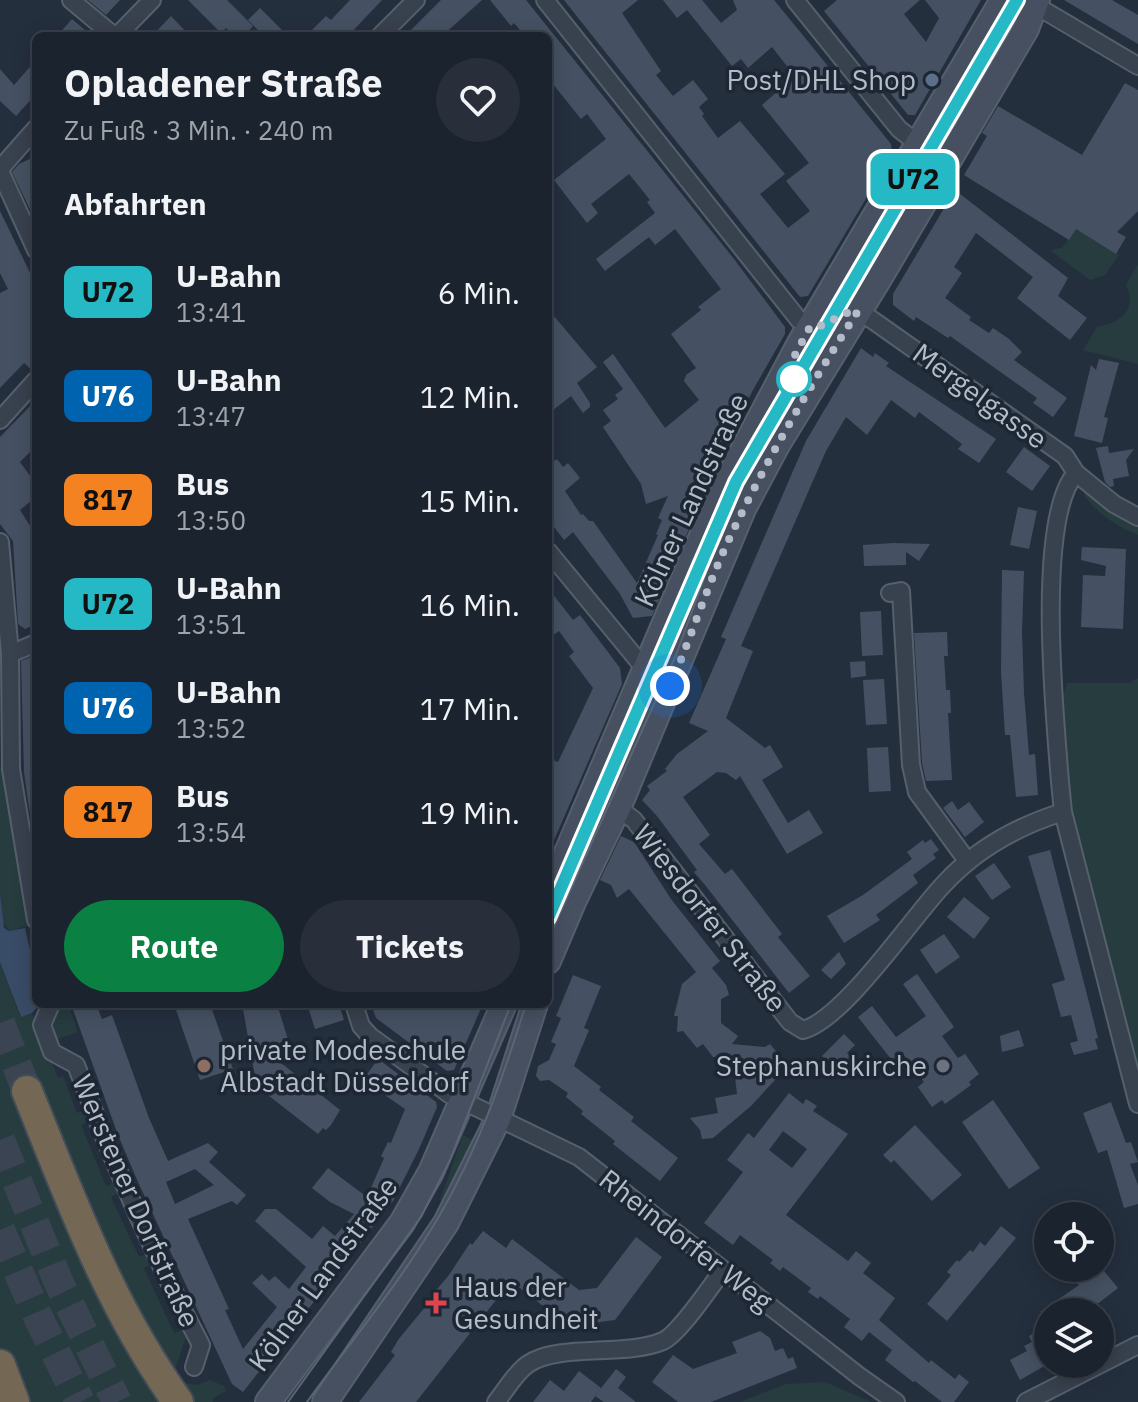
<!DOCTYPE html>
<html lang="de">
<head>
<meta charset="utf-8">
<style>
  :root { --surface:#1b232e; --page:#282f3a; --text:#f1f3f6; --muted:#a0a4aa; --line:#39404a; --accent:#0b8043 }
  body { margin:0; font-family:"IBM Plex Sans",sans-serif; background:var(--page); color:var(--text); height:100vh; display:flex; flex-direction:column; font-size:30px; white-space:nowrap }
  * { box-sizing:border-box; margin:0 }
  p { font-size:26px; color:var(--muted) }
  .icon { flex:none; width:44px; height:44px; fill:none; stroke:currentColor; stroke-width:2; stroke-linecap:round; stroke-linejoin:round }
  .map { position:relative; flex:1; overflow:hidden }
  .drawer { position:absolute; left:32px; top:32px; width:520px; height:976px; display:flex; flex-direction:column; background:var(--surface); border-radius:12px; box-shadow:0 4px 20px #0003,0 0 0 2px var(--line) }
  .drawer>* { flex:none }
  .badge { padding:0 16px; border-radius:12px; font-size:28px; line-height:52px }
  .buttons { position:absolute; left:1034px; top:1202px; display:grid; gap:16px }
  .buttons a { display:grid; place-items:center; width:80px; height:80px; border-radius:50%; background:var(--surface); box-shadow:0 4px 20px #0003,0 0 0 2px var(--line); font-size:40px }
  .you { position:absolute; width:40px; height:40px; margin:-20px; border:6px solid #fff; border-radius:50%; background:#1a73e8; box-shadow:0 0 0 12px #1a73e833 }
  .map>.badge { position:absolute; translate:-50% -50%; box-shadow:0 0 0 4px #fff }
  h2 { padding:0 32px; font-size:30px; line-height:72px }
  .round { display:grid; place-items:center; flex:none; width:84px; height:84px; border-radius:42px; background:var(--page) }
  .summary { display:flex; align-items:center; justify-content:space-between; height:136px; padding:0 32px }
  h1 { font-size:38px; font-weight:700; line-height:60px }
  .button { display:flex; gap:16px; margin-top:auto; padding:16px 32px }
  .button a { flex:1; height:92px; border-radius:48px; background:var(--accent); color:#fff; font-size:32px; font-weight:700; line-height:92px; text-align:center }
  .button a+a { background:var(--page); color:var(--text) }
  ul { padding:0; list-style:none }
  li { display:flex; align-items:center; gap:24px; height:104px; padding:0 32px }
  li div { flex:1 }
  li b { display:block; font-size:30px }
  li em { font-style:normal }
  li .badge { min-width:88px; font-weight:700; text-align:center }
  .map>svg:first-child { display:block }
  .green { fill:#263c3f }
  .water { fill:#394c67 }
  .building { fill:#455162; fill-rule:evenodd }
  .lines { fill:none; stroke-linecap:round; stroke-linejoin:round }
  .motorway-tunnel { stroke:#3a4453; stroke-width:30; stroke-dasharray:30 15; stroke-linecap:butt }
  .minor-casing { stroke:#565f6c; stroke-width:20 }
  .secondary-casing { stroke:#565f6c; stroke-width:28 }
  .motorway-casing { stroke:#434c59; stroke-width:34 }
  .minor { stroke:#38414e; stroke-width:16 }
  .secondary { stroke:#465061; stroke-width:24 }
  .motorway { stroke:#746855; stroke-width:30 }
  .tram { stroke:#5a6575; stroke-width:2 }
  .line-casing { stroke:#fff; stroke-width:18 }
  .line { stroke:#25b8c5; stroke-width:12 }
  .walk { stroke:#b4bcc9; stroke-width:8; stroke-dasharray:0 14.4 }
  .service-dot { fill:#5c6f8a; stroke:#1d2633; stroke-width:3 }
  .stop-dot { fill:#fff; stroke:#25b8c5; stroke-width:4 }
  .education-dot { fill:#8d6e63; stroke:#1d2633; stroke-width:3 }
  .worship-dot { fill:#6b7280; stroke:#1d2633; stroke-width:3 }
  .health-dot { fill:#e0444e; stroke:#1d2633; stroke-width:3 }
  .labels { text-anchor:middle; stroke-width:7; stroke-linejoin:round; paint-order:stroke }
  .poi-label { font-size:28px; fill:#b4bcc9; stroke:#1d2633; text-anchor:end }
  .street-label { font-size:28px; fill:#b4bcc9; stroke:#1d2633 }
</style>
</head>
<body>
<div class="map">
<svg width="1138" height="1402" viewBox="0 0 1138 1402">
  <rect width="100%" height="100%" fill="#242f3e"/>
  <path class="green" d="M1076 229 1119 255 1105 275 1090 280 1050 250 1062 248Z
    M1138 264V364L1083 350 1097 327C1119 323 1138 311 1126 285Z
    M1087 489 1138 525V535C1119 528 1094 512 1084 494Z
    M1138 678V1074L1071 811 1062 699 1067 683H1130Z
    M0 768H4L27 926 9 931 3 922 0 894Z
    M0 962 20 1016 32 1013 58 1078 63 1076 77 1113 86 1110 90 1121 81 1125 106 1186 118 1181 122 1191 111 1197 139 1257 151 1252 155 1262 144 1268 174 1333 183 1330 186 1337 175 1369 184 1383 197 1385 210 1380 224 1386 226 1391 213 1398V1402H188L131 1314 33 1089 12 1097 91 1284 108 1301 168 1402H21L0 1350Z
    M68 1004 78 1032 54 1040 48 1022 55 1009Z
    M463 1135 472 1140 441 1201 440 1200Z
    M825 1382 871 1402H739L786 1384Z"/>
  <path class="water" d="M0 894 4 928 9 931 25 928 36 976V1004H40L32 1013 21 1017 0 962Z"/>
  <path class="building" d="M88 0H120L106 15Z
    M188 0H227L253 26 244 36H234L226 28 221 33Z
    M350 0H382L348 36H306L326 16 331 20Z
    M441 0H482L442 36H405Z
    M490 0H526L734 259 785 327V334L753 390 723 449 652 616 633 618 620 594 573 532 564 540 548 519V465L557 459 563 467 568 463 580 478 565 491 581 515 583 514 589 521H593L637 583 658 535 656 534 662 520 658 518 668 496 646 504 641 484 603 427 611 421 603 410 618 399 615 395 623 389 603 362 613 354 665 428 699 400 684 381 686 375 696 368 671 334 701 310 698 307 721 289 675 229 655 245 649 237 605 271 596 259 655 213 647 202 650 200 629 174 591 204 598 213 587 223 554 180 606 139 587 114 581 119 548 78V36H525L514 23 511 26Z
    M564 0H638L622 13 661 71 656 75 673 96 693 80 708 99 699 107 704 114 702 116 718 138 740 121 785 174 760 194 788 228 810 211 786 181 809 163 762 105 787 83 785 80 793 74 772 47 748 68 741 59 732 66 687 10 677 18 663 0H702L721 23 737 10 733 0H774L797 28 891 144 892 155 808 296 800 297Z
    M837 0H920L904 14 926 42 939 18 925 0H981L915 115H908L824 11Z
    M1064 0H1112L1138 15V44Z
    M260 8 288 36H264L248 20Z
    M171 16 190 36H152Z
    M72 19 92 36H57Z
    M36 60V94L16 116 0 101V69L14 85Z
    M1125 83 1138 90V211L1117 232 1126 237 1116 254 1076 229 1069 240 964 175 987 136 982 133 998 106 1082 155Z
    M36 156V222L12 172 19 164Z
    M955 190 1068 278 1058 296 1087 318 1070 340 1042 318 1017 298 1033 277 976 233 954 267 962 273 945 298 971 317 969 320 989 333 993 328 1009 339 1022 352 1014 360 1067 398 1053 417 1033 403 1037 398 950 336 948 338 916 317 914 321 893 305V294Z
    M0 211 36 285V369L32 370 24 363 0 388V293L8 289 0 273Z
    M548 309 597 367 577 383 590 403V407L583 413 571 396 548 414Z
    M861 348 873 357 875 353 889 363 886 366 996 439 979 463 958 449 962 444 919 412 915 418 891 400 867 435 846 417 826 451 741 646 753 651 726 718 765 748 770 745 783 767 762 780 788 823 809 810 823 833 787 854 740 776 736 780 726 773 717 772 683 797 710 835 699 844 725 874 732 869 782 934 778 937 810 976 789 993 705 885 694 872 697 870 657 816 642 800 650 790 647 786 667 771 665 769 677 754 708 731 689 723 726 639 721 637 806 441Z
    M1099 359 1119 363 1104 417 1108 418 1102 443 1074 436 1091 365 1096 370Z
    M36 400V446L20 462 36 484V497L20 510 32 529H36V624L25 629 18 624 13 541 0 524V437Z
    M1108 446 1109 453 1134 449 1126 460 1129 476 1113 479 1114 486 1110 487 1105 482 1096 448Z
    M1024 447 1050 466 1032 491 1006 472Z
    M1018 507 1037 511 1029 549 1010 545Z
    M893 543 930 544 919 561 906 552V565L864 566 863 545Z
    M1082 547 1126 549 1123 629 1081 627 1083 575 1105 576 1106 566 1081 560Z
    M1002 570 1024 571 1022 632 1024 693 1029 755 1035 754 1038 795 1016 797 1010 735H1005L1001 672Z
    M548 588 573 620 580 615 620 668 622 684 548 854V758L558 762 593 688 569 656 574 652 559 631 548 639Z
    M881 611 883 655 862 656 860 612Z
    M947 632 948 656H944L946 690H950L951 713H948L952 780 926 781 922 763 914 633Z
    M36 655V815H30L24 772 21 661Z
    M865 661 866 676 851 678 850 662Z
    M884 679 887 724 866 725 863 680Z
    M888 747 891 791 869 792 867 748Z
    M952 801 958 810 969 802 984 822 965 837 943 808Z
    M621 836 634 842 671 899 720 961 712 968 726 985 729 995 721 999V1023L738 1036 732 1044 765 1047 770 1044 788 1066 751 1106 713 1138 702 1139 700 1130 690 1118 718 1113 715 1098 737 1094 733 1059 713 1057 703 1044 697 1048 683 1031 677 1032 678 1016H674L682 984 696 972 629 889 617 898 611 885 600 880Z
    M931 839 939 850 933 854 936 858 913 875 918 883 876 915 880 920 844 943 827 916 863 895 912 859 907 852 923 840 925 843Z
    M1050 850 1098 1038 1095 1039 1098 1049 1074 1055 1070 1043 1078 1041 1071 1015 1061 1017 1052 984 1065 980 1028 856Z
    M994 863 1011 887 992 900 975 876Z
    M964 897 990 918 974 939 947 917Z
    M944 934 960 957 936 974 920 950Z
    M839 952 846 964 831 979 821 970Z
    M917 974 954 1027 942 1036 958 1058 965 1054 979 1074 969 1082 971 1085 945 1104 942 1100 932 1107 918 1087 924 1082 904 1055 894 1063 858 1017 872 1006 896 1037 926 1016 903 984Z
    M573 975 601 986 584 1028 589 1030 574 1066 601 1087 599 1090 634 1117 631 1121 678 1158 660 1181 613 1144 615 1141 581 1114 583 1111 566 1097 568 1093 549 1080 540 1081 536 1076 538 1066 549 1060 556 1044 551 1042 561 1018 556 1016Z
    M71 1004H96L102 1019 112 1015 149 1118 168 1161 208 1143 218 1152 209 1162 246 1195 237 1205 232 1201 188 1219 229 1309 225 1310 243 1349 277 1307 252 1283 262 1274 269 1281 275 1276 289 1289 306 1267 255 1221 265 1209H276L312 1239 323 1226 335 1236 354 1214 330 1202 312 1188 328 1168 367 1197 384 1158 381 1156 388 1142 391 1143 405 1109 363 1080 378 1059 436 1102 437 1107 419 1149 393 1201 243 1392 232 1384 138 1182 118 1135ZM195 1169 214 1185 175 1204 166 1182Z
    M174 1004H210L233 1069 200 1080Z
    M259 1004H277L294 1059 281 1063 340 1110 331 1125 326 1130 323 1128 318 1134 260 1089 254 1071 243 1009Z
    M307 1004H339L344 1020 315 1029Z
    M371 1004H483L454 1070 447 1071 376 1018Z
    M1019 1030 1024 1046 1002 1052 1000 1036Z
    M844 1034 855 1045 847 1053 855 1061 841 1075 822 1056Z
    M789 1093 803 1104 806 1099 817 1106 813 1111 848 1134 786 1215 848 1261 856 1251 871 1263 863 1273 895 1298 879 1320 929 1363 931 1360 955 1379 959 1374 969 1382 954 1402H942L915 1381 913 1382 885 1360 892 1350 869 1332 862 1341 844 1327 850 1319 820 1296 818 1299 808 1292 811 1288 783 1267 780 1271 770 1263 773 1260 740 1235 733 1245 704 1223 743 1172 727 1160 748 1133 754 1138ZM783 1131 807 1149 792 1168 769 1150Z
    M993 1100 1040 1168 1009 1189 962 1122Z
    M1111 1102 1126 1143 1131 1142 1138 1162 1130 1164 1138 1185V1204L1124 1208 1107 1150 1098 1153 1083 1113Z
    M915 1125 962 1175 932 1201 894 1160 891 1163 883 1155Z
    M1001 1226 1016 1238 947 1321 927 1304 951 1275 947 1272 957 1260 959 1262 970 1250 973 1252 980 1242 985 1246Z
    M483 1231 506 1248 512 1239 579 1290 597 1288 636 1237 662 1257 615 1320 569 1326 511 1281 416 1402H359L395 1355 391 1352 398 1340 430 1301 428 1300 449 1275 470 1243 472 1245Z
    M1100 1266 1118 1288 1087 1312H1040L1079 1285 1077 1283Z
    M1048 1326V1364L1020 1380 1010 1360 1027 1351 1024 1346 1032 1342 1029 1336Z
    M760 1331 770 1338 775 1351 783 1348 788 1359 793 1357 797 1368 711 1402H678L652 1382 673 1355 693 1369 737 1353 732 1342Z
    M616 1369 626 1377 618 1388 636 1402H604L595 1396Z
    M579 1371 601 1388 591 1402H533L550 1380 564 1391Z"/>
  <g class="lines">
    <path class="motorway-tunnel" d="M0 1023 27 1091
      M0 1140 59 1283 117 1402
      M0 1230 39 1319 80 1402"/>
    <defs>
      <path id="minor" d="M71 0 114 36
        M545 0 799 320 816 328 856 311 871 319 1065 456 1076 473 1114 504 1138 517
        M795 0 899 129 917 143
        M1035 5 1138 66
        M117 36 152 0
        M380 36 416 0
        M0 169 36 128
        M0 171 36 250
        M0 420 36 380
        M1076 473C1035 519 1055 718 1060 782L1063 812 1138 1104
        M0 542 10 654 11 769 36 920
        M548 551 645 669
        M890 593 901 591 911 765 917 792 968 862
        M10 654 36 643
        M618 808 634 820 790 1022 803 1030C844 1019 911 919 943 885 975 850 1018 826 1063 812
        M51 1004 42 1025 52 1052 76 1065C112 1161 153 1254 201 1345L194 1367
        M354 1004 361 1026 370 1036 449 1094 579 1157 859 1376 896 1402
        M496 1402C506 1390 515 1373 528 1364 559 1343 626 1357 663 1341 679 1334 711 1286 723 1270
        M1026 1402 1138 1345"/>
      <path id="secondary" d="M548 897 720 494 800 343 1003 0
        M548 961 573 902 618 808 743 509 777 445 880 277 1026 29 1037 0
        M268 1402 402 1223 431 1172 504 1004
        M325 1402 446 1223 498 1119 535 1004"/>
      <path id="motorway" d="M27 1091C71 1200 109 1305 178 1402
        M0 1365 14 1402"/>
    </defs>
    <use href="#minor" class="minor-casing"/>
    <use href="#secondary" class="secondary-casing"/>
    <use href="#motorway" class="motorway-casing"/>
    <use href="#minor" class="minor"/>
    <use href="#secondary" class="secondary"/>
    <use href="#motorway" class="motorway"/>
    <path class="tram" d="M563 880 694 575
      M548 940 676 655 727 516 756 457 950 131 1025 0
      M288 1402 421 1217 450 1160 511 1004
      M307 1402C351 1341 400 1283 438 1218 477 1152 503 1078 526 1004"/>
  </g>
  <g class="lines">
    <defs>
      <path id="line" d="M548 918 736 482 1017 0"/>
    </defs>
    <use href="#line" class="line-casing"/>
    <use href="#line" class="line"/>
    <path class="walk" d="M670 686C690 640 705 593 725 548 763 466 809 387 858 311H851L816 328 810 327 787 370 794 379"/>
  </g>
  <circle class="service-dot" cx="932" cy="80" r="8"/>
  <circle class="stop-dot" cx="794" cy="379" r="16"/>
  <circle class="education-dot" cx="204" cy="1066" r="8"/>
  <circle class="worship-dot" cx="943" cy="1066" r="8"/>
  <path class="health-dot" d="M432 1291h8v8h8v8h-8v8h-8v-8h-8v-8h8z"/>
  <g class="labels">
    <g class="poi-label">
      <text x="916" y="90">Post/DHL Shop</text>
      <text x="220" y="1060" text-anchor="start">private Modeschule<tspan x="220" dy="32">Albstadt Düsseldorf</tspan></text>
      <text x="927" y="1076">Stephanuskirche</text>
      <text x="454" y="1297" text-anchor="start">Haus der<tspan x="454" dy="32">Gesundheit</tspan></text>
    </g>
    <g class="street-label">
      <text transform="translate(980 396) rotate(36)" y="10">Mergelgasse</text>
      <text transform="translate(691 500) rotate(-65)" y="10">Kölner Landstraße</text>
      <text transform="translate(710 918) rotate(52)" y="10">Wiesdorfer Straße</text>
      <text transform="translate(136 1201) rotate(66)" y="10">Werstener Dorfstraße</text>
      <text transform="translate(686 1240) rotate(38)" y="10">Rheindorfer Weg</text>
      <text transform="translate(323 1274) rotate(-54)" y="10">Kölner Landstraße</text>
    </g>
  </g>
</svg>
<div class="buttons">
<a><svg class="icon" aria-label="locate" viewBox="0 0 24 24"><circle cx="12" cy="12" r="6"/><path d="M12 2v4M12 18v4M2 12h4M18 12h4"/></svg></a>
<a><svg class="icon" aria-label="layers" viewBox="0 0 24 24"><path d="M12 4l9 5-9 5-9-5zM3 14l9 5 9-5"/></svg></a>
</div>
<div class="you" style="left:670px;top:686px"></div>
<b class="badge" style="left:913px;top:179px;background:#25b8c5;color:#111">U72</b>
<section class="drawer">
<div class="summary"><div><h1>Opladener Straße</h1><p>Zu Fuß · 3 Min. · 240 m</p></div><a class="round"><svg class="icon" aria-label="heart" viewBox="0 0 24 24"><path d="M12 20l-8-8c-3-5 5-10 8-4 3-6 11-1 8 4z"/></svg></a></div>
<h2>Abfahrten</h2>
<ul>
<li><span class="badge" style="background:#25b8c5;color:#111">U72</span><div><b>U-Bahn</b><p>13:41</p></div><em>6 Min.</em></li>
<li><span class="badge" style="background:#0063af;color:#fff">U76</span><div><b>U-Bahn</b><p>13:47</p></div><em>12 Min.</em></li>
<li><span class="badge" style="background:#f58220;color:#111">817</span><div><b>Bus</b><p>13:50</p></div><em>15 Min.</em></li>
<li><span class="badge" style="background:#25b8c5;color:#111">U72</span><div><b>U-Bahn</b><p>13:51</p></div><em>16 Min.</em></li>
<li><span class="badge" style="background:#0063af;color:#fff">U76</span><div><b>U-Bahn</b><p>13:52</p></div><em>17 Min.</em></li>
<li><span class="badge" style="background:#f58220;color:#111">817</span><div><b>Bus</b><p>13:54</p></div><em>19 Min.</em></li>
</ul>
<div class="button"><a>Route</a><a>Tickets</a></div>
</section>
</div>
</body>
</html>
